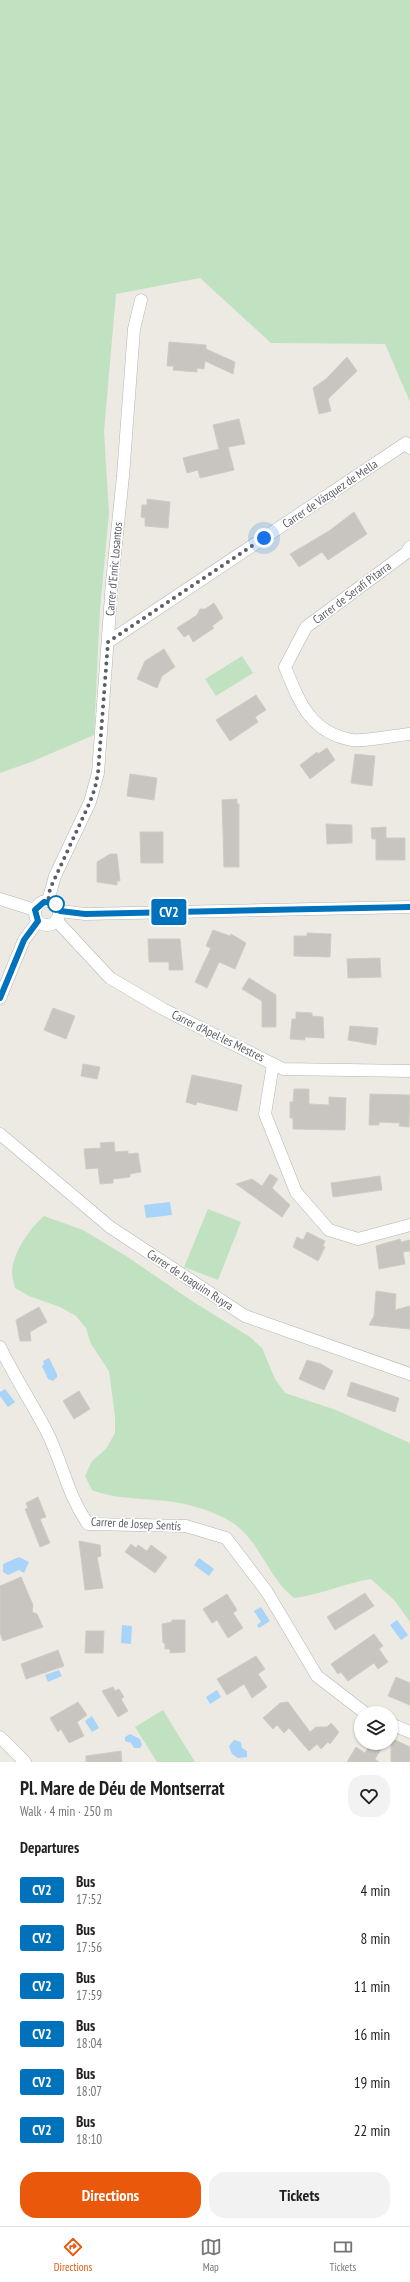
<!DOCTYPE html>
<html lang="en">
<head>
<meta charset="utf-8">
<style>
  :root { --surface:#fff; --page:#f2f2f2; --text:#222; --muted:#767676; --line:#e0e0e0; --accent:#ea580c }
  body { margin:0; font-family:"PT Sans Narrow",sans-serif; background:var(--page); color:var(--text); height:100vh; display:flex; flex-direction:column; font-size:15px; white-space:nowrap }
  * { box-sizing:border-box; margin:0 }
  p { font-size:13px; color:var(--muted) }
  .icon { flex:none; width:22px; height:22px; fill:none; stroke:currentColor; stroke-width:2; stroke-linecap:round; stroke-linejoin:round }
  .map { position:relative; height:1762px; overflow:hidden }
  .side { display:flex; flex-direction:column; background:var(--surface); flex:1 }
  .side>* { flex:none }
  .badge { padding:0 8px; border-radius:3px; font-size:14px; line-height:26px }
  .tools { position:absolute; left:354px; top:1706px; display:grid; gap:8px }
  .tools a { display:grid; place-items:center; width:44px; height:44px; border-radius:50%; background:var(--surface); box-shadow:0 1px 3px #0004; font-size:20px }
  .you { position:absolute; width:20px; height:20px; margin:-10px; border:3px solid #fff; border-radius:50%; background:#1a73e8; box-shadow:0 0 0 6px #1a73e833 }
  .map>.badge { position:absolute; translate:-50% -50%; box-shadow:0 0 0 2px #fff }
  h2 { padding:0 20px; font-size:15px; line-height:36px }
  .round { display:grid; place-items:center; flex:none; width:42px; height:42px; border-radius:16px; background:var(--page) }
  .overview { display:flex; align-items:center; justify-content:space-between; height:68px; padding:0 20px }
  h1 { font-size:19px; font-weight:600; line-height:30px }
  .cta { display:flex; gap:8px; margin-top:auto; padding:8px 20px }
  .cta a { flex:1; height:46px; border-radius:16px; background:var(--accent); color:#fff; font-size:16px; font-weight:600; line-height:46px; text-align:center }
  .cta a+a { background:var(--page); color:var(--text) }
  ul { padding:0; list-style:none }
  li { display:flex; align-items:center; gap:12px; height:48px; padding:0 20px }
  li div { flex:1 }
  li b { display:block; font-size:15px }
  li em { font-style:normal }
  li .badge { min-width:44px; font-weight:700; text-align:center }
  .menu { display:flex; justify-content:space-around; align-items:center; height:56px; border-top:1px solid var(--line); background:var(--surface); font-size:11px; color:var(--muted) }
  .menu a { display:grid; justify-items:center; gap:2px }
  .menu .active { color:var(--accent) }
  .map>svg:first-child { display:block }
  .green { fill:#c1e2c1 }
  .water { fill:#a7d4f8 }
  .building { fill:#c8c5c0; stroke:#d0ccc1 }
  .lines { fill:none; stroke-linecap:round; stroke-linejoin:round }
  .street-casing { stroke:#b3b5b9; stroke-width:13 }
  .street { stroke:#fff; stroke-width:12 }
  .line-casing { stroke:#fff; stroke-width:9 }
  .line { stroke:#0072bc; stroke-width:6 }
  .walk { stroke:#5b5e62; stroke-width:4; stroke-dasharray:0 7.2 }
  .stop-dot { fill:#fff; stroke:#0072bc; stroke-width:2 }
  .labels { text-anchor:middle; stroke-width:3.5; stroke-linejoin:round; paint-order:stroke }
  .street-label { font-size:12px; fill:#5b5e62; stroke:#fff }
</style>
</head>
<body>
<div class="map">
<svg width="410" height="1762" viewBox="0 0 410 1762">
  <rect width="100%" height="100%" fill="#eceae2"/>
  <path class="green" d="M0 0H410V402L385 344 271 343 200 278 116 294 104 431 109 513 100 609 94 735 31 762 0 773Z
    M242 656 253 673 216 696 205 679Z
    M208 1209 241 1222 218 1280 184 1267Z
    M44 1216 83 1230 126 1256 192 1301 250 1337 262 1348 275 1379 285 1393 336 1410 410 1443V1622L395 1601 371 1579C345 1583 320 1595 294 1598 268 1578 260 1541 233 1523 211 1509 180 1501 154 1500 132 1498 113 1498 92 1490L85 1476 92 1461 106 1449 115 1433V1417L109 1371 91 1344 86 1328 76 1316 60 1307 29 1296 15 1288C14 1283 12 1277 12 1272 13 1252 30 1228 44 1216Z
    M163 1710 195 1762H157L135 1727Z"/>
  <path class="water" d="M170 1202 172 1215 146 1218 144 1205Z
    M49 1358 57 1374V1377L53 1381 48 1379 42 1366 44 1364 43 1361Z
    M5 1389 15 1402 8 1407 0 1396V1392Z
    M19 1557 29 1562 24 1573 19 1570 8 1575 3 1572V1564Z
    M199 1558 214 1569 209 1576 194 1565Z
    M261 1607 270 1621 259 1628 257 1625 261 1622 254 1611Z
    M397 1620 408 1635 401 1640 390 1625Z
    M122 1625 132 1626 131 1644 121 1643Z
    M59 1670 62 1676 48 1682 45 1675Z
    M217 1690 221 1697 210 1704 206 1697Z
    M92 1716 99 1728 92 1732 85 1721Z
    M130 1734 140 1739 142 1745 140 1748H134L131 1743 125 1741V1737Z
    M234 1740 241 1742 242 1748 247 1751V1757L238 1758 232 1754 229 1746Z"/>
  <path class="building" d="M169 342 206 345V349L235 362 233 374 205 361 204 369 197 368V372L173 370 174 366H167Z
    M347 357 357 371 328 399 331 411 319 414 313 388 326 379Z
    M239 419 245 444 228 447 234 470 200 478 198 470 187 473 183 458 219 449 213 425Z
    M147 499 170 502 168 528 145 526V518L141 517 142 505H147Z
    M354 512 367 534 328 560 322 552 299 567 290 554 329 531Z
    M214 603 223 618 212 626 214 628 193 642 189 634 184 637 177 628 197 615 200 609H205Z
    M164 649 175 667 162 676 157 688 137 679 145 661Z
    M256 695 266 710 255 717 258 722 230 741 216 720Z
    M327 748 335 760 310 779 300 765 317 752 318 754Z
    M355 754 375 756 372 786 351 783Z
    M130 774 157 778 154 800 127 796Z
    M237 799V804H239V867H224L222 800Z
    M326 824 352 825V843L327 844Z
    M386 827V838H405V860H376V839H372L371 828Z
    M140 832H163V863H141Z
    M110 854H117L120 881H117V885L97 882V862Z
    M213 930 230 936 231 934 246 943 235 969 219 962 207 988 195 982 211 948 206 946Z
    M307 933 331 934 330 957 294 956V936H307Z
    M148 939H180L183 970H169V962H149Z
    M380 958 381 977 348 978 347 959Z
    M249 978 276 995V1027H262V1001L242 989Z
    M53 1008 75 1016 66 1039 44 1030Z
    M296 1012 312 1013V1016L323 1017 324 1038 305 1037V1040L290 1039 292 1019H296Z
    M350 1026 378 1028 376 1045 348 1040Z
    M83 1064 100 1067 97 1079 81 1076Z
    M192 1075 242 1085 237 1111 197 1102 196 1105 186 1102Z
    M294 1089H309V1104L329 1105V1097L346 1098 345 1130 293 1129V1118H290V1102H293Z
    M370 1094 410 1095 409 1127 399 1126 400 1123 379 1122V1125H369Z
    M114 1142 115 1152 128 1151V1154L138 1153 141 1172 130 1174V1177L113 1179V1183L100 1184 98 1168 86 1169 84 1149 101 1148 100 1143Z
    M270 1174 278 1179 272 1188 290 1205 282 1217 236 1184 252 1179 262 1186Z
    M380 1176 382 1190 333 1197 331 1183Z
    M307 1232 325 1241 323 1246 325 1247 318 1261 293 1247 297 1237 303 1240Z
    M400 1239 401 1242 410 1240V1251L403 1252 405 1264 379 1269 376 1246Z
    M376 1291 396 1294 395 1310 410 1306V1329L369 1325 374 1316Z
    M39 1307 47 1322 30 1332 31 1341H20L16 1320Z
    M307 1360 321 1364 333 1371 324 1390 299 1379Z
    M351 1382 399 1398 395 1412 347 1396Z
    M79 1391 90 1409 74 1419 63 1401Z
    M38 1497 46 1517 40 1519 50 1543 40 1547 25 1509 28 1508 26 1503Z
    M79 1541 100 1545 101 1556 97 1557 103 1588 85 1590Z
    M131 1544 136 1548 138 1545 147 1551 151 1545 167 1557 155 1573 125 1552Z
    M21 1577 33 1605 32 1612 37 1614 43 1627 3 1641 0 1633V1586Z
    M365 1593 374 1606 335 1630 327 1617Z
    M227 1594 237 1610 233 1613 243 1628 228 1638 217 1620 212 1623 203 1609Z
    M172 1620H185V1652L170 1653V1649H165V1643H163L162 1624 172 1622Z
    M86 1631H104L103 1653H85Z
    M374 1634 383 1646 379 1649 388 1662 378 1669 374 1663 348 1681 341 1672 338 1674 331 1664Z
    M58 1650 64 1666 26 1679 21 1664Z
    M256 1656 265 1669 258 1674 267 1687 252 1698 244 1684 227 1695 217 1679Z
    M396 1677 410 1683V1705L388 1696Z
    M113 1687 115 1691 119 1689 124 1697 121 1699 128 1711 118 1717 102 1691Z
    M78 1702 87 1715 77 1722 84 1736 69 1743 61 1729 58 1732 50 1718Z
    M288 1702 310 1732 316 1727H327L331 1723 339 1732 330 1744 328 1742 321 1749 317 1744 309 1751 289 1728 284 1733 277 1725 273 1729 263 1718 280 1703Z
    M391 1738 410 1747V1762H391Z
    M371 1743 382 1748 375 1759 379 1762H347L356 1747 365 1753Z
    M121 1751 122 1762H86V1756Z"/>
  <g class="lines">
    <defs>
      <path id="street" d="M410 547 406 553 306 627 285 667C299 701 310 733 352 740 365 742 395 735 410 734
        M108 642 406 443 410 448
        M0 899 35 910
        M35 913a12 12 0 1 1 24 0a12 12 0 1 1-24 0Z
        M48 901 55 876 90 802 98 773 112 582 123 476 134 329 141 300
        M60 911 85 914 410 907
        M57 921 110 978 163 1009 283 1069 410 1071
        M0 998 24 940 38 921
        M273 1064 265 1114 296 1192 329 1230 358 1239 410 1225
        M0 1134 110 1227 245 1316 410 1374
        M0 1347C14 1376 32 1403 47 1432 63 1464 67 1494 88 1524L186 1526 226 1538 267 1592 317 1676 365 1713
        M391 1724 410 1732
        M0 1737 25 1762"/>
    </defs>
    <use href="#street" class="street-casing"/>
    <use href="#street" class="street"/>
  </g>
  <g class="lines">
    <defs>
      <path id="line" d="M0 998 24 940 38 921 35 910 44 902 54 903 60 911 85 914 410 907"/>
    </defs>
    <use href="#line" class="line-casing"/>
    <use href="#line" class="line"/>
    <path class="walk" d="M56 904 57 905 48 901 50 889 90 802 95 788 98 773 108 642 264 538"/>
  </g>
  <circle class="stop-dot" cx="56" cy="904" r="8"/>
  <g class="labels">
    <g class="street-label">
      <text transform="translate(330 494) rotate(-34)" y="4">Carrer de Vázquez de Mella</text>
      <text transform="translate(114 569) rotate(-85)" y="4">Carrer d'Enric Losantos</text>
      <text transform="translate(352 593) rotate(-37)" y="4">Carrer de Serafí Pitarra</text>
      <text transform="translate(218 1036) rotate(26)" y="4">Carrer d'Apel·les Mestres</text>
      <text transform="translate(190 1280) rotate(33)" y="4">Carrer de Joaquim Ruyra</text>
      <text transform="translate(136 1524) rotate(3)" y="4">Carrer de Josep Sentís</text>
    </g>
  </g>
</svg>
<div class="tools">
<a><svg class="icon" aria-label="layers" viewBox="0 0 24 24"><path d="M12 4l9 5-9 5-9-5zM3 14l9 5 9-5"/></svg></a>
</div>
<div class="you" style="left:264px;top:538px"></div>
<b class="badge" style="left:169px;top:912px;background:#0072bc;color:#fff">CV2</b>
</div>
<section class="side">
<div class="overview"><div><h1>Pl. Mare de Déu de Montserrat</h1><p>Walk · 4 min · 250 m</p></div><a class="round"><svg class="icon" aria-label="heart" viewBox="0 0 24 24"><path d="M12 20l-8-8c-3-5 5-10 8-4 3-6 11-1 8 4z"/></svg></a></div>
<h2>Departures</h2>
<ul>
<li><span class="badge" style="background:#0072bc;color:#fff">CV2</span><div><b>Bus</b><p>17:52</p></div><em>4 min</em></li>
<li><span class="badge" style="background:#0072bc;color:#fff">CV2</span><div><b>Bus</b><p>17:56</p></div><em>8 min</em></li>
<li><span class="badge" style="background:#0072bc;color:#fff">CV2</span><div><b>Bus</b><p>17:59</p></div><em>11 min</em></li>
<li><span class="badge" style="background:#0072bc;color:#fff">CV2</span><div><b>Bus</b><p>18:04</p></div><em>16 min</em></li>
<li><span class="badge" style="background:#0072bc;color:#fff">CV2</span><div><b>Bus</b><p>18:07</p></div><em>19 min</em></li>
<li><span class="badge" style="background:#0072bc;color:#fff">CV2</span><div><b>Bus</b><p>18:10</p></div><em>22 min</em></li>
</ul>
<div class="cta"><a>Directions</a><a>Tickets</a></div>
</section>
<nav class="menu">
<a class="active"><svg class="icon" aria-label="directions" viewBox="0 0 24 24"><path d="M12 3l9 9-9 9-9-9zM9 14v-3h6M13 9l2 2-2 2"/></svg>Directions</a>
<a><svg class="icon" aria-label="map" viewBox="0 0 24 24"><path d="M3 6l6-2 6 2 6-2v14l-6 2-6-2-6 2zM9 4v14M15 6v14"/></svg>Map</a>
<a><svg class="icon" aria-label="tickets" viewBox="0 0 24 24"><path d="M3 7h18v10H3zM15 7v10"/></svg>Tickets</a>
</nav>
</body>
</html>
